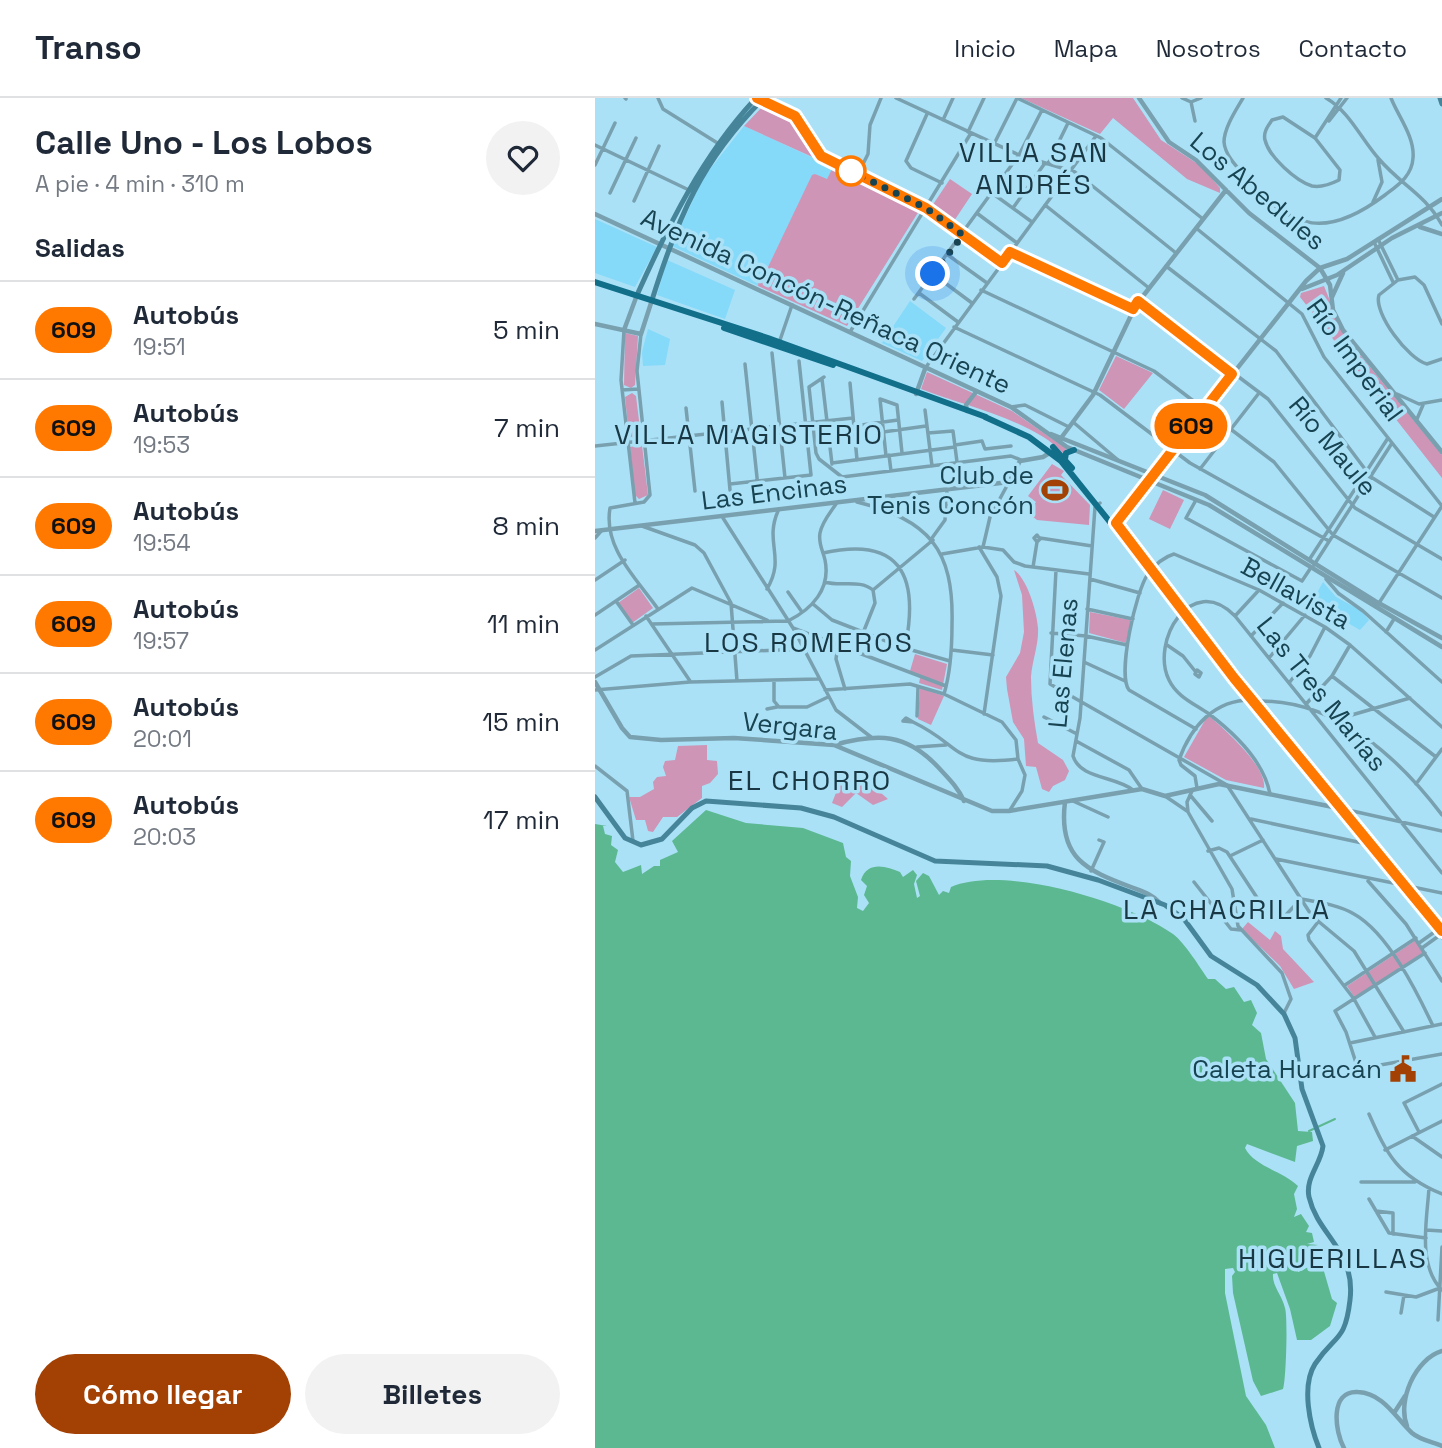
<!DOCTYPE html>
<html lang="es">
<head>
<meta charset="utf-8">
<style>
  :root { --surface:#fff; --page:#f2f2f3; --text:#1f2937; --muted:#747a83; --line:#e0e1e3; --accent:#a34003 }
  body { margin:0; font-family:"Space Grotesk",sans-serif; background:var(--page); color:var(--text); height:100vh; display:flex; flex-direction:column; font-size:26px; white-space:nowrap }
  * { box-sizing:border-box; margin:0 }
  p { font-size:23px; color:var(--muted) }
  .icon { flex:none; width:38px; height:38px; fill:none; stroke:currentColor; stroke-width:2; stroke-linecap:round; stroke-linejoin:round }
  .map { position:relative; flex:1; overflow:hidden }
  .panel { display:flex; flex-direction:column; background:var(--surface); width:595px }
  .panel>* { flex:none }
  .badge { padding:0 14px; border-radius:23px; font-size:24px; line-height:46px }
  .you { position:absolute; width:35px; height:35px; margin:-18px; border:5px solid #fff; border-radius:50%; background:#1a73e8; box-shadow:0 0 0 10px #1a73e833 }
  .map>.badge { position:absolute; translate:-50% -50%; box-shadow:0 0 0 4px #fff }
  h2 { padding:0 35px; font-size:26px; line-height:63px }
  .round { display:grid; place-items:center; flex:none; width:74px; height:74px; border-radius:37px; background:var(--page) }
  .headline { display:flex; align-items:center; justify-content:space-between; height:119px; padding:0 35px }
  h1 { font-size:33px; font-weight:600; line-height:52px }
  .action { display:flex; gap:14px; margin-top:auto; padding:14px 35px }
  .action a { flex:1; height:80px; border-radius:42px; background:var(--accent); color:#fff; font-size:28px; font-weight:600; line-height:80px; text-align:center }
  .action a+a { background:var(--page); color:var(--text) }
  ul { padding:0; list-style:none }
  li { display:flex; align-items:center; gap:21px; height:98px; padding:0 35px; border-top:2px solid var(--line) }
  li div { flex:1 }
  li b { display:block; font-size:26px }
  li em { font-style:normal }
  li .badge { min-width:77px; font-weight:700; text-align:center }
  header { display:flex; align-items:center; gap:42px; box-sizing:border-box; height:98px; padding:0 35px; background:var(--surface); border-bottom:2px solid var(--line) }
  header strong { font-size:33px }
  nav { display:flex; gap:38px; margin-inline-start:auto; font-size:24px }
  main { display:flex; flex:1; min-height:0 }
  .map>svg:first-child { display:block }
  .built { fill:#85d9f9 }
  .green { fill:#ce95b6 }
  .water { fill:#5cb891 }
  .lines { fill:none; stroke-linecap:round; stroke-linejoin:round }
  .stream { stroke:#5cb891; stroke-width:2 }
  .minor { stroke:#79a0af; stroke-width:3.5 }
  .tertiary { stroke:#79a0af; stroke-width:4.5 }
  .secondary { stroke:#46849a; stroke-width:5 }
  .primary { stroke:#116f8a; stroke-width:6 }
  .line-casing { stroke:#fff; stroke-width:16 }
  .line { stroke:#ff7800; stroke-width:10 }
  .walk { stroke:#184351; stroke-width:7; stroke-dasharray:0 12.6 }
  .stop-dot { fill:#fff; stroke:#ff7800; stroke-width:3.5 }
  .labels { text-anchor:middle; stroke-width:7; stroke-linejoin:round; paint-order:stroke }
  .street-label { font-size:26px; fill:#184351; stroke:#aae1f7 }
  .poi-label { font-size:26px; fill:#184351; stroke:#aae1f7; text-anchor:end }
  .neighbourhood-label { font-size:28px; letter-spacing:2px; fill:#193844; stroke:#aae1f7 }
</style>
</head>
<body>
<header>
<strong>Transo</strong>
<nav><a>Inicio</a><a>Mapa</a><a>Nosotros</a><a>Contacto</a></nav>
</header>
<main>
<section class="panel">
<div class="headline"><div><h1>Calle Uno - Los Lobos</h1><p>A pie · 4 min · 310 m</p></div><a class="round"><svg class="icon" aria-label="heart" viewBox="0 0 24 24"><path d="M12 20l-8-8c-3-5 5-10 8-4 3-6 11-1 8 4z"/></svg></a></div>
<h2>Salidas</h2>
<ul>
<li><span class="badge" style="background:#ff7800;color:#111">609</span><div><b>Autobús</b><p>19:51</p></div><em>5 min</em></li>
<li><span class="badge" style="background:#ff7800;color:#111">609</span><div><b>Autobús</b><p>19:53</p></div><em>7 min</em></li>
<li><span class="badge" style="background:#ff7800;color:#111">609</span><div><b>Autobús</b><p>19:54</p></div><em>8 min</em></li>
<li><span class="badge" style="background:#ff7800;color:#111">609</span><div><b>Autobús</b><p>19:57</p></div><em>11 min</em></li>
<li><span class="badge" style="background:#ff7800;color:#111">609</span><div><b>Autobús</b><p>20:01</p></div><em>15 min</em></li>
<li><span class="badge" style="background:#ff7800;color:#111">609</span><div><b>Autobús</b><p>20:03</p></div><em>17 min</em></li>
</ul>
<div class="action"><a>Cómo llegar</a><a>Billetes</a></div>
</section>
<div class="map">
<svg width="847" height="1350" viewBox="0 0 847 1350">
  <rect width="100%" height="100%" fill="#aae1f7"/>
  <path class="built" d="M149 28 238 69 232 82 220 76 173 169 164 179 163 188 77 148 108 80Z
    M0 121 62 149 40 189 0 175Z
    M72 162 140 192 130 221 62 197Z
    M315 203 351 230 327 263 287 245Z
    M53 231 75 241 70 267 48 268 47 254Z
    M728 484 741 499 765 512 774 522 765 532 717 504Z"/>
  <path class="green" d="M426 0H538L566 42 606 68 625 90V95L592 81 518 20 505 36Z
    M169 7 199 22 224 62 149 28Z
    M238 69 324 113 252 228 163 188 164 179 173 169 217 77 220 76 232 81Z
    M355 81 377 96 357 126 335 111Z
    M729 188 747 233 757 247 847 357V380L705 199 706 195Z
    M30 235 43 238 40 287 36 290 29 287Z
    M521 258 558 275 529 311 504 292Z
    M332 274 417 313 472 351 468 355C437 322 369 308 326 291Z
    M37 295 41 298 46 339 42 341 34 338 30 299Z
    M47 347 53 397 44 401 40 397 35 349Z
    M457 366 469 373 466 377 495 407 494 427 442 422 433 415 441 404 433 398Z
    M568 392 589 402 575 431 554 421Z
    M419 472C432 480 442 514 443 530 444 546 437 563 436 579 436 601 439 623 443 645L468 662 474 673 470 682 458 688 454 694 447 691 441 669 431 668 429 641 418 624 412 591 411 579 425 555 429 534 427 497Z
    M44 490 58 510 37 525 23 505Z
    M495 514 536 522 531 545 494 535Z
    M320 556 352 566 347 592 324 585 325 580 315 573Z
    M325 590 349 598 336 627 323 621Z
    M613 617C629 631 672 668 669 690L631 682 589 659Z
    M112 647V662L122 663 123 676 115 685 107 688V700L82 719H68L58 734 53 733 50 722H41L34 699H45L59 691 58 684 62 679 71 678 68 669 70 663 80 662 83 648Z
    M249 674 265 677 293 701 278 707 261 695 247 709 237 705Z
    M653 824 675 842 680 833 686 838 688 851 719 884 699 891 685 868 647 831Z
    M821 842 829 854 760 900 752 888Z"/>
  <path class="water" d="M111 712 151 725 208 730 248 745 251 759 256 763 255 778 263 799 262 810 268 813 274 805 269 797 272 788 266 782C272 763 291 768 305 774L308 779 318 772 322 777 319 786 322 800 325 798 321 783 328 775 334 778 344 797 348 793 354 795 356 789C408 766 534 804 578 836 591 846 605 870 613 881H620L631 891 639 889 649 904 656 902 662 915 657 927 666 935 671 961 700 1005 703 1033 717 1034 718 1043 702 1048 700 1064 652 1046 650 1050C660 1069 688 1073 703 1088L699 1096 702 1111 699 1119 706 1116 714 1128 711 1134 717 1135 719 1144 712 1146 723 1147 704 1154 703 1174 726 1163 737 1201 742 1205 735 1228 716 1242H702L695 1211 682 1175 678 1176C677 1188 687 1197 690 1210 693 1219 691 1285 688 1291L666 1298 658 1283 638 1195 637 1178 640 1174 638 1170 630 1171V1195L651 1298 671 1327 680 1350H0V726L12 728H8L10 736 17 738 16 747 23 752 20 764 28 774 46 767 47 776 59 768H65V762L83 754 77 743Z"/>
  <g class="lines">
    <path class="stream" d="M714 1033 740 1021"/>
    <path class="minor" d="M30 0 31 1
      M63 0 68 11 124 46
      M301 0 424 57 480 74 581 155
      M587 0 596 4 606 0
      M648 0C641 12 629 30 629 44 630 58 644 71 652 80 698 134 733 140 790 97 803 87 817 78 818 60 820 39 803 18 796 0
      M731 0C755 14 766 41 784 61 806 87 830 96 847 127
      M167 2 200 18 228 59 331 110 407 165
      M596 4 600 23
      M332 16 311 63 316 70 347 85
      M688 19 720 40 745 72 744 82C736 86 727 90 717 88 701 83 674 59 670 42 668 34 673 28 677 22Z
      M348 22 358 0
      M734 23 752 0
      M373 34 389 0
      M720 40 746 0
      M399 46 422 0 506 40 608 121
      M0 47 96 93
      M453 66 473 25
      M0 67 20 25
      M263 76 273 56 275 27 286 0
      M15 95 41 40
      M397 95 437 124
      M39 103 64 48
      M778 104 787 84 783 62
      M450 107 554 190
      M418 110 450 65
      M383 116 422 145
      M601 130 707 216 729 259 847 408 784 505
      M783 141 803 182
      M779 144 798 184
      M415 154 539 211
      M353 157 392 185
      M571 168 681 253 776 379 839 419
      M338 176 377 205
      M386 192 559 273 679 364 738 437 847 500
      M324 195 363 224
      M319 201 424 57 447 12
      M543 203 673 301 760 410 847 461
      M847 226 829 187 820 179 803 182 784 197C778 215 814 262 832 266L847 261
      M359 229 505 297 595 365 734 443
      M29 232 26 282 40 405
      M255 234 376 35
      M46 236 42 273 55 397 49 404 15 410C8 450 42 481 63 511
      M184 245 197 207
      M177 255 190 380
      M150 266 163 389
      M331 269 501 38
      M229 279 214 289 221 355 224 361 247 379 416 358 426 362
      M227 281 237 366
      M255 285 262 362
      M27 292 43 291
      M802 296 824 306 847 302
      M127 304 135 392
      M416 309 430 307 474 329
      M91 310 100 393
      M330 312 337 368
      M822 321 828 307
      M478 324 523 362
      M259 328 303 322
      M288 334 331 328
      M333 335 358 333 362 364
      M360 347 387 343 390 351 416 348
      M0 348 258 320
      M294 357 296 373
      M291 358 285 301 302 307 307 355
      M237 365 360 349
      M605 371 664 295
      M135 386 216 377 204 263
      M601 402 591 420 707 483 715 471
      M262 404C334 422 359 451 357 526 357 550 356 573 349 596
      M505 405 500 409 485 620 478 658C485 681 521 678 538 692
      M128 420 198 530 241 612 276 639
      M47 428 100 447 109 455 136 505 142 583
      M0 440 7 432
      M337 440 350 422 352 391
      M445 440 497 448
      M384 449 402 479 406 498 389 616
      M388 449 395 419 414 384
      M228 455C303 438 324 475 311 545
      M347 456 388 449 408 452 419 464 430 468 494 476
      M714 462 793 340
      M719 467 797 345
      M438 469 442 444 439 440 442 437 445 441 442 444
      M461 472 455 586 632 687 717 818 759 853 809 934
      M495 481 545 495
      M731 481 744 496
      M0 482 30 462
      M230 484C245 489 265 481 278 492L280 505 268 535
      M172 491C191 459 169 445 183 413
      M278 492 338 442
      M193 494 207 514
      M743 495 768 513 847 584
      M21 503 38 527
      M218 506 237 522 304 548
      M492 511 538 521
      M0 517 43 488
      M51 518 95 583
      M640 518 664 492
      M57 526 193 523C217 511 236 491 230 462 228 453 223 445 225 435 227 424 235 415 241 406
      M198 530 351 588
      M791 534 799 521
      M456 535 491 538 532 547
      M656 538 688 505
      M304 549a5 5 0 1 1 10 0a5 5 0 1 1-10 0Z
      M243 546 241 561 250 591
      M572 547 588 558 600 573
      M313 551 355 563
      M0 552 97 490 172 522
      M357 552 398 557
      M674 560 710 517
      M489 564 530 583
      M602 572 606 575 604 579 600 576Z
      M737 578 841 659
      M0 579 36 558 207 551
      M179 582V603L184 609H212L233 599
      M694 585 715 558 730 529
      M0 592 95 584 223 581
      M230 592 315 586 349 596 407 624 421 642 423 661 430 677 427 693 415 712
      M666 603C742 603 804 660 847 717
      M711 606 737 578 755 547
      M172 611 182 609
      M322 618 323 589
      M449 619 482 636
      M311 620 318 624 308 623Z
      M743 621 815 600
      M318 624C368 648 357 669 423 661
      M601 631 534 592C522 577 541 492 553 476 559 468 569 459 579 456L664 492 730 529 755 547 847 629
      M481 643 534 672 547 691
      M322 649 351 647
      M0 668 32 693 38 743
      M821 686 847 651
      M602 690 600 678 586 667 584 662C596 628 620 601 658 602
      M597 693 592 704 593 714 637 791 643 828 687 875 696 901 689 915
      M675 696C669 664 639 635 614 616 600 606 582 599 574 582 555 544 596 473 640 518L847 775
      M595 697 617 723
      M570 698 592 713
      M478 703 513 719
      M753 712 847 733
      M656 721 772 746
      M613 753 624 750 632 754 676 821H687L706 801C723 804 744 807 759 816 793 835 822 894 838 928
      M635 758 668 742
      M681 761 847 795
      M496 773 509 744 504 742
      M773 783 811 826 847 883
      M599 784 636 831 646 832
      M723 824 713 837 714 842 759 901 780 939
      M824 845 845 830
      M827 850 845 837
      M830 855 740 913 751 934 763 971 847 956
      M750 887 821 840
      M755 945 847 926
      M774 1016C792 1057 803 1078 847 1096
      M824 1034 809 1005 847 986
      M817 1038 847 1059
      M790 1052 847 1023
      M766 1084H820
      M834 1090C832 1122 822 1167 847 1192
      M774 1101 794 1135 831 1140
      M781 1113 798 1115V1136
      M831 1132 847 1133
      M791 1194 821 1199 845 1190
      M806 1215 809 1197
      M843 1222 847 1149"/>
    <path class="tertiary" d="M544 0 574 44 601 62 654 115 725 170 735 187 738 212 748 232 847 354
      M0 116 416 309 472 349 614 407 847 549
      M825 129 847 136
      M707 191 742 177 797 140 847 115
      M737 199 748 175
      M0 226 46 236 57 202
      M29 232 42 197
      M321 296 330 271
      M372 313 371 307 381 294
      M456 336 610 397 780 503 847 540
      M466 340 498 297 541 207 631 92
      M519 427 711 183 725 170 752 161 847 101
      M0 433 414 384 425 363 448 359 456 354
      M0 584 27 630 35 639 66 642 139 640 239 647 397 713H414L547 691 570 698 624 686 743 710
      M239 647C283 635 311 635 343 669 353 680 363 689 369 703
      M470 704C463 760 491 772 536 789 546 793 557 796 565 805
      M799 1315 810 1298
      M812 1328C802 1303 820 1261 847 1253
      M749 1350C740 1334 734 1292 763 1294 788 1295 801 1320 817 1335 825 1342 838 1344 847 1348"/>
    <path class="secondary" d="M845 0 847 6
      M42 197C74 126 107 58 161 0
      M57 202C83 119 106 63 169 0
      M0 699 30 740 46 747 67 741 97 710 111 703 206 710 239 719 340 763 452 768 503 782 570 807 589 821 616 858 662 887 689 916 700 940 707 991 728 1048C726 1066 710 1080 714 1099 723 1138 761 1152 755 1202 750 1245 740 1236 720 1266 706 1288 715 1328 724 1350"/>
    <path class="primary" d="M0 184 173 240 391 319
      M129 230 238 267
      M390 319 434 339 466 363 847 838
      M458 349 477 370
      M470 361 471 355 479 352
      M634 566 765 730"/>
  </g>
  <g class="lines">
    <defs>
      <path id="line" d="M162 0 200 18 226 58 331 110 407 165 415 154 538 211 543 203 637 276 521 425 639 580 847 833"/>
    </defs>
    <use href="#line" class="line-casing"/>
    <use href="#line" class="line"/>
    <path class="walk" d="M256 73 331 110 368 137 338 176"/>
  </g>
  <defs>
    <symbol id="stadium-bare" viewBox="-9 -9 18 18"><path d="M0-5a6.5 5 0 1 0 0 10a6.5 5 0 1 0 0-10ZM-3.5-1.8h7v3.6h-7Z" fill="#a34003" stroke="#aae1f7" stroke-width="2.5" paint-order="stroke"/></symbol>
    <symbol id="civic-bare" viewBox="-9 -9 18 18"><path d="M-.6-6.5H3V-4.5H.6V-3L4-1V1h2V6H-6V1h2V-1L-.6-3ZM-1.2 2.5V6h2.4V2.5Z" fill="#a34003" stroke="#aae1f7" stroke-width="2.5" paint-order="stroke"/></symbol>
  </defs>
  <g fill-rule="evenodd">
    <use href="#stadium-bare" x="441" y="373" width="38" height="38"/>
    <use href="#civic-bare" x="789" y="952" width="38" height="38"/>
  </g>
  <circle class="stop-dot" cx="256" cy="73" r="14"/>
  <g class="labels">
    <g class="street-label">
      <text transform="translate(663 93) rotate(40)" y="9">Los Abedules</text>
      <text transform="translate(231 203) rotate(25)" y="9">Avenida Concón-Reñaca Oriente</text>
      <text transform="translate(760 262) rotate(54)" y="9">Río Imperial</text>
      <text transform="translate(738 348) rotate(50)" y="9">Río Maule</text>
      <text transform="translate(179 394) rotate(-7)" y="9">Las Encinas</text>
      <text transform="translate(701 495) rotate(29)" y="9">Bellavista</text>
      <text transform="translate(468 565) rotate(-85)" y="9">Las Elenas</text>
      <text transform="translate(727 596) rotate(51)" y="9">Las Tres Marías</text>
      <text transform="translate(195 628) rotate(6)" y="9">Vergara</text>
    </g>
    <g class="poi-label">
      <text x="439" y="386">Club de<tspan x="439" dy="30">Tenis Concón</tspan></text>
      <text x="787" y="980">Caleta Huracán</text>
    </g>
    <g class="neighbourhood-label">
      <text x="439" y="64">VILLA SAN<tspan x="439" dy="32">ANDRÉS</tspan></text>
      <text x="154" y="346">VILLA MAGISTERIO</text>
      <text x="214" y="554">LOS ROMEROS</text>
      <text x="215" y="692">EL CHORRO</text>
      <text x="632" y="821">LA CHACRILLA</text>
      <text x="738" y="1170">HIGUERILLAS</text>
    </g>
  </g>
</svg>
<div class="you" style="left:338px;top:176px"></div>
<b class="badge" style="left:596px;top:328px;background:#ff7800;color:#111">609</b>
</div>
</main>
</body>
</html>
